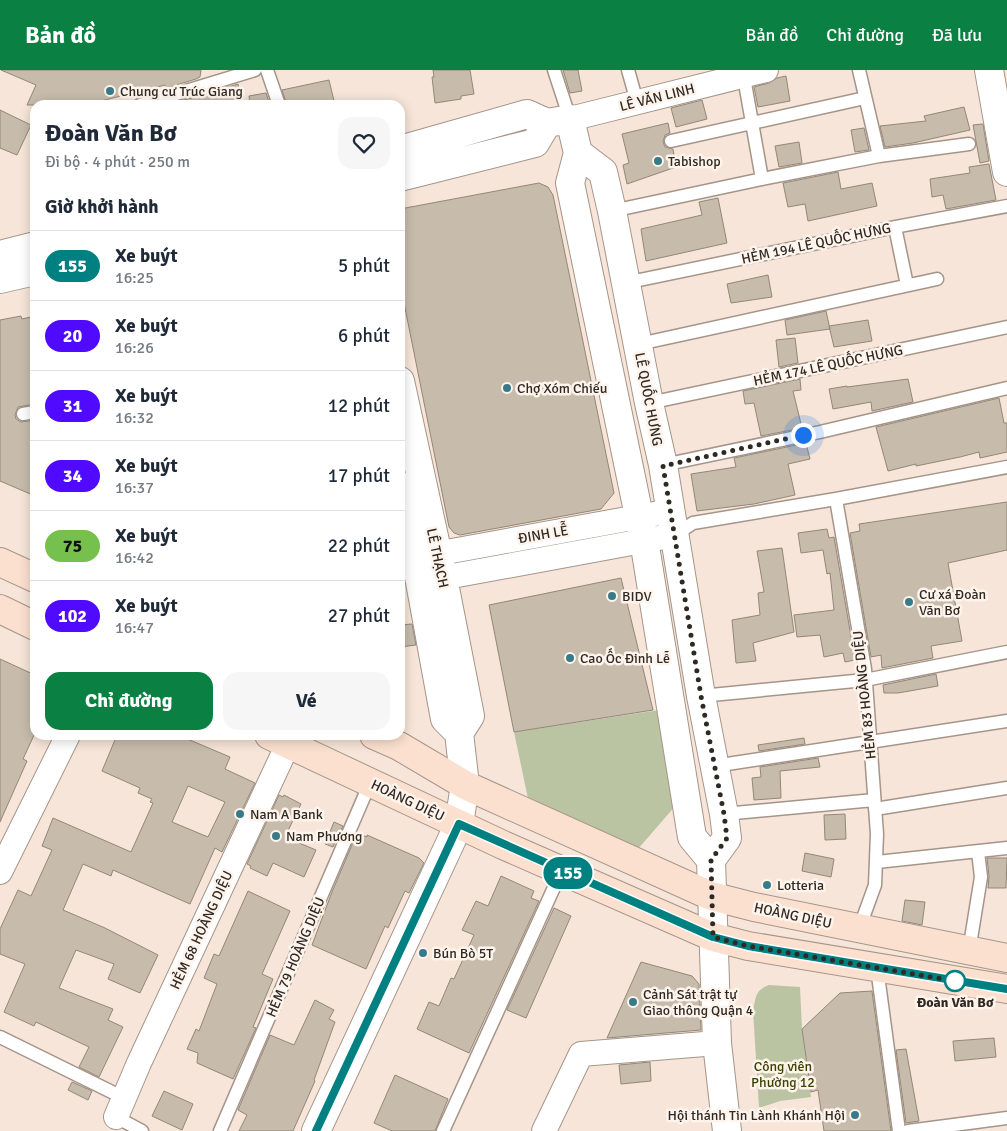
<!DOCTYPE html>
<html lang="vi">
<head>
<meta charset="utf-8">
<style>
  :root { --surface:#fff; --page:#f6f6f7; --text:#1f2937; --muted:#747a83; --line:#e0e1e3; --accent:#0b8043 }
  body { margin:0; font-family:Signika,sans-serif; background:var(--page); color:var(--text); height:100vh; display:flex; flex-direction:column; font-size:19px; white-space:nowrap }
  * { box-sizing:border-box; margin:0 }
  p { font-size:16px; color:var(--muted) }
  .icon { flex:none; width:28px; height:28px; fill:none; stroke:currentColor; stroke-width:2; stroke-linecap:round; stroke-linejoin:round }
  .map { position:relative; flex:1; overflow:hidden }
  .panel { position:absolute; left:30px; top:30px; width:375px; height:640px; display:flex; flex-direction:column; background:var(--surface); border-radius:15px; box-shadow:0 2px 12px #0003 }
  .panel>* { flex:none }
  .badge { padding:0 10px; border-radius:16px; font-size:18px; line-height:32px }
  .you { position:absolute; width:25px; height:25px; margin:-12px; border:4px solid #fff; border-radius:50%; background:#1a73e8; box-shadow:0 0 0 8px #1a73e833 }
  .map>.badge { position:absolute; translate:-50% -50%; box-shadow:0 0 0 2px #fff }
  h2 { padding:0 15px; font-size:19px; line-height:45px }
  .round { display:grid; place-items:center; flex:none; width:52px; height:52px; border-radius:15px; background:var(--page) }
  .headline { display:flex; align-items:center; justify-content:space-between; height:85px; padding:0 15px }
  h1 { font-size:24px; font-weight:800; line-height:38px }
  .button { display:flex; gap:10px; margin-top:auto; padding:10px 15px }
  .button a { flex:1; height:58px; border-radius:15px; background:var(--accent); color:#fff; font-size:20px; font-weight:800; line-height:58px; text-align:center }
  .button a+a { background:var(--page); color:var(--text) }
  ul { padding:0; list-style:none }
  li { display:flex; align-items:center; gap:15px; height:70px; padding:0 15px; border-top:1px solid var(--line) }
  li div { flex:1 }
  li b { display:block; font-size:19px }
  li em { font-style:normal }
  li .badge { min-width:55px; font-weight:700; text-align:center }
  header { display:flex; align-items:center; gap:30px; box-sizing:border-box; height:70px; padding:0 25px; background:var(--accent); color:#fff }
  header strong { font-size:24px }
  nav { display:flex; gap:28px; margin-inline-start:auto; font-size:18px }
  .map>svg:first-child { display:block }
  .green { fill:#bbc4a2 }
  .building { fill:#c7bcac; stroke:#928778; fill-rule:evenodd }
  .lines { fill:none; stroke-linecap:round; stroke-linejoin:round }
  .service-casing { stroke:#a59589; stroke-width:15 }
  .minor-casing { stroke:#a59589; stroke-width:26 }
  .tertiary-casing { stroke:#a59589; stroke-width:30 }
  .secondary-casing { stroke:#a59589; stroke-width:30 }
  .service { stroke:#fff; stroke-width:12 }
  .minor { stroke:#fff; stroke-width:24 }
  .tertiary { stroke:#fff; stroke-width:28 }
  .secondary { stroke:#fbe0cf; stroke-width:28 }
  .line-casing { stroke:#fff; stroke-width:11 }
  .line { stroke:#008080; stroke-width:8 }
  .walk { stroke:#2f2924; stroke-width:5; stroke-dasharray:0 9 }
  .poi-dot { fill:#377b8b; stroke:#fef4ec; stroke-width:2 }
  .stop-dot { fill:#fff; stroke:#008080; stroke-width:2.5 }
  .labels { text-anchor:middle; stroke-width:5; stroke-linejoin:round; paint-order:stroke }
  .poi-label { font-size:14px; fill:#2f2924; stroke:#fef4ec; text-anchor:start }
  .street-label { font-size:14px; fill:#2f2924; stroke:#fef4ec }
  .stop-label { font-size:14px; font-weight:bold; fill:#2f2924; stroke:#fef4ec }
  .park-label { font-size:14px; fill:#394306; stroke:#fef4ec }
</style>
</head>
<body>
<header>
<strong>Bản đồ</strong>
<nav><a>Bản đồ</a><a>Chỉ đường</a><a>Đã lưu</a></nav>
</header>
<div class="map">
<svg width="1007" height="1061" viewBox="0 0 1007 1061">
  <rect width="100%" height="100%" fill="#f6e5d8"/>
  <path class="green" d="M666 639 683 727 638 779 530 738 514 662Z
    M769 915 800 917 802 959 811 1027 780 1031 759 1038 753 940C756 927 755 920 769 915Z"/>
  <path class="building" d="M1 0H201L200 7 196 9 166 18 165 15 85 35H27L36 15Z
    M433 0H470L474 24 461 26V29L435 33 432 7H434Z
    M563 0H578L582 21 570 23Z
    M786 6 790 31 758 37 754 17 769 13 777 8Z
    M329 10 335 35H287L282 20Z
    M238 14 243 35 171 34Z
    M266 23 270 35H250L249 26Z
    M702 30 707 49 676 57 671 38Z
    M964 37 970 60 913 73 885 77 880 56 926 51 924 46Z
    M0 40 31 55 17 85 0 78Z
    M668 53 670 63 665 65 663 72 665 77 673 79 676 97 627 114 623 95 629 93 622 64Z
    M983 54 989 91 980 93 973 55Z
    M864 58 869 80 855 82 851 60Z
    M799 72 802 93 779 97 775 76Z
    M989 94 996 130 946 139 943 125 932 127 930 109 970 103 969 97Z
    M838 102 841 119 872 113 877 136 808 151 805 134 788 137 783 113Z
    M539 113 548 117 553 125 614 423 601 439 460 465 454 463 449 457 400 213V139Z
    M718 128 727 173 646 191 641 159 702 145 699 132Z
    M768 205 772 227 731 233 727 214Z
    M826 241 830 259 787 265 785 250Z
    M21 246 22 249 35 246V334L18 337 15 345 16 349 21 352 35 350V426L0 411V250Z
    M868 250 872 271 834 277 829 256Z
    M795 268 798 293 779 297 776 270Z
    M800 309 801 320 793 321 802 358 761 366 754 333 745 334 743 321Z
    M908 309 913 332 872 341 871 332 833 339 829 319 847 316V317Z
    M999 328 1004 353H1007V382L980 388 979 382 960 387 916 396V394L888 401 876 357Z
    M806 373 810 389 788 394 795 425 754 434 697 441 691 404 736 397 734 388Z
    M1007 432V480L948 493 962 571 931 576 933 588 882 598 881 585 871 587 850 463 860 461 859 454Z
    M827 459 829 468 834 467 855 590 845 592 843 583 824 587 820 565 797 567 794 545 834 540 830 503 827 504 823 480 801 483 798 463Z
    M782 478 794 562 753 573 756 591 736 593 732 550 760 545 758 523 764 522 757 481Z
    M621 508 653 640 514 662 489 535Z
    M412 554 416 575 400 577V555Z
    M0 589 35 605V663L23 689 27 691 0 752Z
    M936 604 938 616 898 623H884L883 615Z
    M117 665H178L230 687 225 699 255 713 222 782 215 778 190 834 113 800 111 806 83 794 63 840 105 858 158 885 140 923 108 909 114 894 76 880 59 918 113 939 108 950 123 957 99 1007 79 997 89 977 36 952 34 956 4 942 25 894 0 884V859L18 820 31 826 52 780 42 776 53 748 131 782 153 733 150 732 152 729 138 723 140 718 102 701ZM188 716 225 732 208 767 172 752Z
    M804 668 805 674 759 681 758 675Z
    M818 688 820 697 780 701 781 728 754 730 752 708 761 707 760 697Z
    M279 725 283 727 284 725 301 734 285 767 316 780 304 807 273 793 267 806 250 798 251 796 247 794Z
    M845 744 846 769 825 770 824 745Z
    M334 752 343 756 333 777 325 774Z
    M357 763 367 767V765L419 788 424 793 409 823 405 821 388 858 385 856 366 899 312 875 332 822Z
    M805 783 834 789 831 807 802 801Z
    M987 788H1007L1006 818H988L989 806Z
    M501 806 534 821 531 828 539 831 469 983 417 959 429 932 439 936 451 908 454 909 474 865 462 860 476 831 488 836Z
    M248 821 290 841 262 904 273 909 253 957 256 958 233 1009 197 993 198 983 187 979 196 959 199 961 217 914 204 908 214 884 219 886Z
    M905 830 925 832 922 855 902 851Z
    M554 838 571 846 526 948 507 940Z
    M641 892 692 906 699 914 701 960 607 968Z
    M872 921 891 1061H824L818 1020 811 1022 802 959 840 923Z
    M315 930 334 940 329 949 335 952 314 1010 315 1011 293 1061H239L247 1045 238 1040 270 965 294 975Z
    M994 968 996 987 955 991 953 971Z
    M906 979 919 1051 906 1053 896 980Z
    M650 992 651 1011 621 1014 619 995Z
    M395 1005 448 1029 435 1061H392L374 1053Z
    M72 1012 92 1021 88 1030 68 1020Z
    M164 1021 193 1034 182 1060 152 1046Z"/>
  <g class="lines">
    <defs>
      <path id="service" d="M267 0 279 35
        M554 0 570 49
        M628 0 637 32
        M859 0 879 86
        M743 2 762 109
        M140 35 255 0
        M671 71 865 28
        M612 141 762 109 879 86 969 74
        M895 157 907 215
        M625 213 895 157 1007 136
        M639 274 937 209
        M649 333 1007 257
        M23 344 35 342
        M663 395 820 362 1007 318
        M836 429 865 599 877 764 875 815 859 859
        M675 465 693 453 836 429 1007 397
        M701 626 865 610 1007 582
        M714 696 1007 651
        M875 739 1007 718
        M724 744 874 730
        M877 792 1007 778
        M969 881 981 807 978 782
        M877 898 899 1061
        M0 967 124 1028
        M116 1047 142 1061
        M220 1061 370 713
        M443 1061 562 800
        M908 1061 1007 1048"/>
      <path id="minor" d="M570 49 766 0
        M419 487 671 441
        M425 511 675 465
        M0 802 68 665
        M116 1047 139 993 288 674
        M544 1061 581 984 717 973"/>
      <path id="tertiary" d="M989 0 1007 102
        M400 80 527 44 547 53 570 49 578 83 570 113 644 470 692 767 711 790
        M578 83 603 102 612 141 649 333 663 395 701 626 724 744 727 768 711 790 717 973 727 1061
        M400 107 535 73 547 53
        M0 185 35 176
        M0 209 35 201
        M400 416 420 512 445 649 459 663
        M316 1061 459 754 465 715 459 663 470 646 443 508 400 311"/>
      <path id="secondary" d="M0 492 35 508
        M0 539 35 556
        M269 665 503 775 713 867 748 876 1007 919
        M374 665 399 676 465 715 711 826 754 837 1007 888"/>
    </defs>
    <use href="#service" class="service-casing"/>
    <use href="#minor" class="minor-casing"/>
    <use href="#tertiary" class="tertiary-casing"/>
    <use href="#secondary" class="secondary-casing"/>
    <use href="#service" class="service"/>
    <use href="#minor" class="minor"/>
    <use href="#tertiary" class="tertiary"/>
    <use href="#secondary" class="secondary"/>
  </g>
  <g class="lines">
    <defs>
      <path id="line" d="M316 1061 459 754 713 867 748 876 1007 919"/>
    </defs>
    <use href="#line" class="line-casing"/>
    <use href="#line" class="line"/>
    <path class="walk" d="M803 365 663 396 701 626 724 744 727 768 711 790 713 867 748 876 955 911"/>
  </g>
  <g class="poi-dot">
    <circle cx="110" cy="21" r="5"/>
    <circle cx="658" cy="91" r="5"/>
    <circle cx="507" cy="318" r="5"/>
    <circle cx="612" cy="526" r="5"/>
    <circle cx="909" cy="532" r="5"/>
    <circle cx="570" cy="588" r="5"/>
    <circle cx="240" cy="744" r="5"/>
    <circle cx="276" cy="766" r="5"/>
    <circle cx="767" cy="815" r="5"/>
    <circle cx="423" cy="883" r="5"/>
    <circle cx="633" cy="932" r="5"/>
    <circle cx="855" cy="1045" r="5"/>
  </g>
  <circle class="stop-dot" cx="955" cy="911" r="10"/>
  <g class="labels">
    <g class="poi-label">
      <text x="120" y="26">Chung cư Trúc Giang</text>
      <text x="668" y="96">Tabishop</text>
      <text x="517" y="323">Chợ Xóm Chiếu</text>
      <text x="919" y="529">Cư xá Đoàn<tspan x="919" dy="16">Văn Bơ</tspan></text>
      <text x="622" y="531">BIDV</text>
      <text x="580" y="593">Cao Ốc Đinh Lễ</text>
      <text x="250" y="749">Nam A Bank</text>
      <text x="286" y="771">Nam Phương</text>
      <text x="777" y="820">Lotteria</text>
      <text x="433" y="888">Bún Bò 5T</text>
      <text x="643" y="929">Cảnh Sát trật tự<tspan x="643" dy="16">Giao thông Quận 4</tspan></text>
      <text x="845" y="1050" text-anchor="end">Hội thánh Tin Lành Khánh Hội</text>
    </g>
    <g class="street-label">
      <text transform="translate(657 27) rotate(-14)" y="5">LÊ VĂN LINH</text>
      <text transform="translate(816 173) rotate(-12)" y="5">HẺM 194 LÊ QUỐC HƯNG</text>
      <text transform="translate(828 295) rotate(-12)" y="5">HẺM 174 LÊ QUỐC HƯNG</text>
      <text transform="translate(649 329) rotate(79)" y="5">LÊ QUỐC HƯNG</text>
      <text transform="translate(543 464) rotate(-10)" y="5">ÐINH LỄ</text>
      <text transform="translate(438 488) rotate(78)" y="5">LÊ THẠCH</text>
      <text transform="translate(864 625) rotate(-96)" y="5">HẺM 83 HOÀNG DIỆU</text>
      <text transform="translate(408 730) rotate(25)" y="5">HOÀNG DIỆU</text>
      <text transform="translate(793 845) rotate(12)" y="5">HOÀNG DIỆU</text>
      <text transform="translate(201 860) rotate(-65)" y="5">HẺM 68 HOÀNG DIỆU</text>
      <text transform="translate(295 887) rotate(-67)" y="5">HẺM 79 HOÀNG DIỆU</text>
    </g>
    <g class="stop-label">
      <text x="955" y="937">Đoàn Văn Bơ</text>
    </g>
    <g class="park-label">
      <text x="783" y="1001">Công viên<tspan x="783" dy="16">Phường 12</tspan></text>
    </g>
  </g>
</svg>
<div class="you" style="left:803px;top:365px"></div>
<b class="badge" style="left:568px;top:803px;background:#008080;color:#fff">155</b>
<section class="panel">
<div class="headline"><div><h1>Đoàn Văn Bơ</h1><p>Đi bộ · 4 phút · 250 m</p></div><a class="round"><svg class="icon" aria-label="heart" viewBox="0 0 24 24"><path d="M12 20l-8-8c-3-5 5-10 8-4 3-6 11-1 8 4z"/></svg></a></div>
<h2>Giờ khởi hành</h2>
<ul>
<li><span class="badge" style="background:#008080;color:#fff">155</span><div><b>Xe buýt</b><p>16:25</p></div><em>5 phút</em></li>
<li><span class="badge" style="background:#4f0aff;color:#fff">20</span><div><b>Xe buýt</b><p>16:26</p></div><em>6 phút</em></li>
<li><span class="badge" style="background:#4f0aff;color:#fff">31</span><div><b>Xe buýt</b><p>16:32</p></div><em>12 phút</em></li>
<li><span class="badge" style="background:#4f0aff;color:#fff">34</span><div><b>Xe buýt</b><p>16:37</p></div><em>17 phút</em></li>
<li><span class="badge" style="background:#76c04d;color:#111">75</span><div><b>Xe buýt</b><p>16:42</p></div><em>22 phút</em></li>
<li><span class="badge" style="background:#4f0aff;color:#fff">102</span><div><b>Xe buýt</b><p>16:47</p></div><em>27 phút</em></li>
</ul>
<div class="button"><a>Chỉ đường</a><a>Vé</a></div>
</section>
</div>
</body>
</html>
